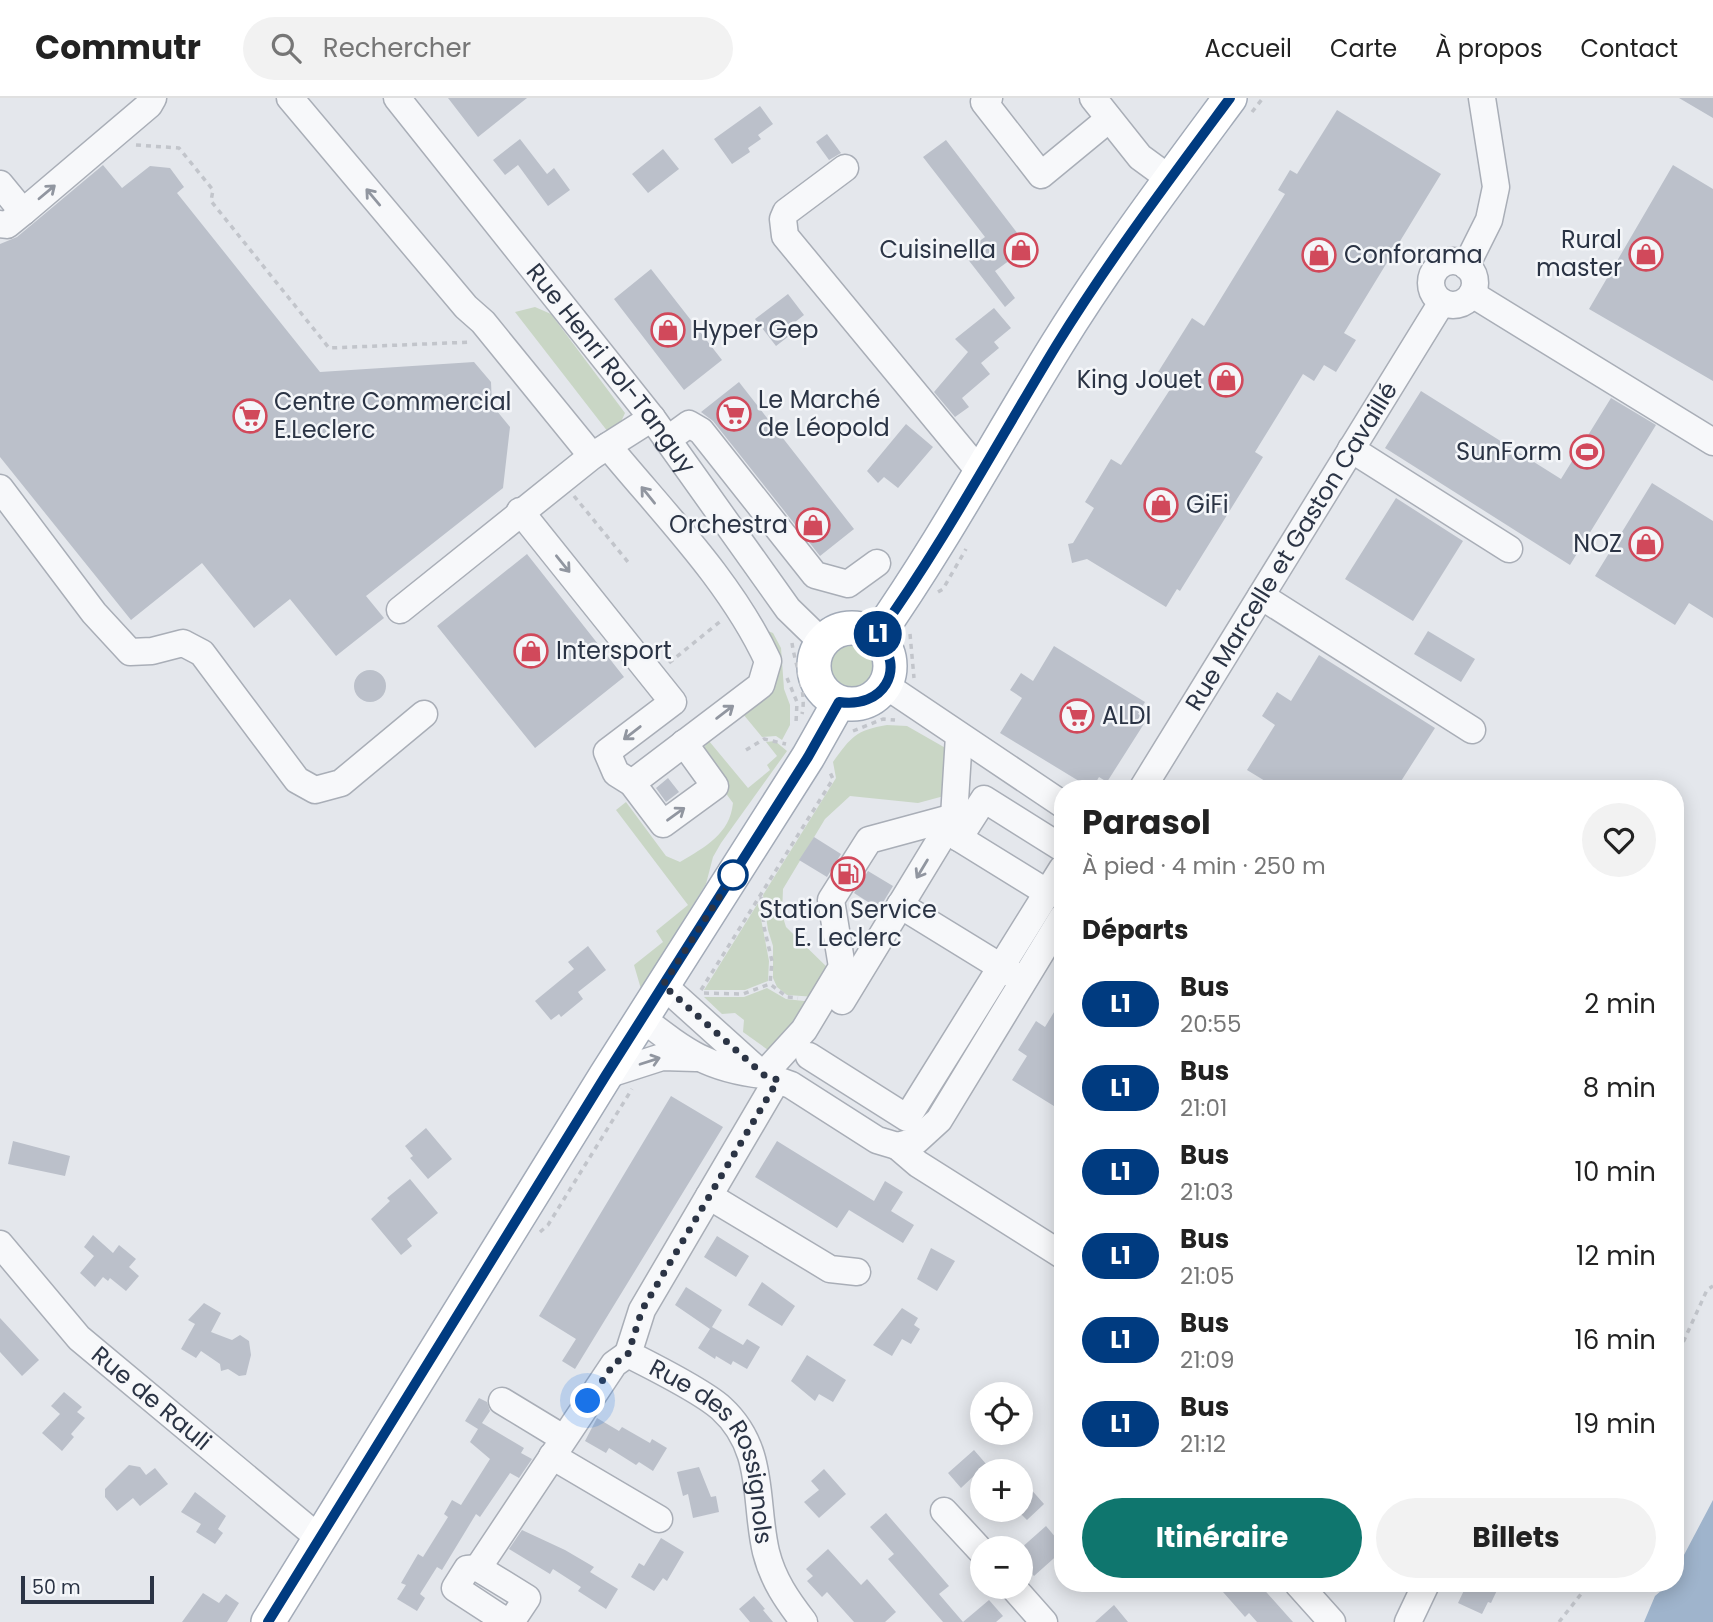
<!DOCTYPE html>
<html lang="fr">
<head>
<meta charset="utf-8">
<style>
  :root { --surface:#fff; --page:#f2f2f2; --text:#222; --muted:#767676; --line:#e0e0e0; --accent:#0f766e }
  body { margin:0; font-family:Poppins,sans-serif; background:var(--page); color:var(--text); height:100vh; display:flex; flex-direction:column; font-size:26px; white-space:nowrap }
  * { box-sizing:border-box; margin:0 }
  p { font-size:23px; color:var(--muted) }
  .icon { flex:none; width:38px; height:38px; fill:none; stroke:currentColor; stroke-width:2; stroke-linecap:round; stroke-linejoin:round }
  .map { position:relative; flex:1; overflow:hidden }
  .drawer { position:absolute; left:1054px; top:682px; width:630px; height:812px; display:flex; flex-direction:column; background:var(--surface); border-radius:28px; box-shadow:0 4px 18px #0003 }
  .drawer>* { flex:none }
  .badge { padding:0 14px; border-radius:23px; font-size:24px; line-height:46px }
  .buttons { position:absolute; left:970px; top:1284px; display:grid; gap:14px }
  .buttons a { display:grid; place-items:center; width:63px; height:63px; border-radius:50%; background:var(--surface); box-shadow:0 4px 18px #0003; font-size:35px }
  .scale { position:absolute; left:21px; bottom:18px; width:133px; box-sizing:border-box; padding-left:7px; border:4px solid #2b3445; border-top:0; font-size:19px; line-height:24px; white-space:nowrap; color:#2b3445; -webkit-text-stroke:5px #f4f6f9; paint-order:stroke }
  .you { position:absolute; width:35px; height:35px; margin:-18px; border:5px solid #fff; border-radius:50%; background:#1a73e8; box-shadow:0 0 0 10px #1a73e833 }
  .map>.badge { position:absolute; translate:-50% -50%; box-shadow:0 0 0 4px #fff }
  h2 { padding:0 28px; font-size:26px; line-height:63px }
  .round { display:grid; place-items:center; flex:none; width:74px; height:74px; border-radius:37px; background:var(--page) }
  .overview { display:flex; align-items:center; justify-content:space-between; height:119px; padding:0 28px }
  h1 { font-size:33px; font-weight:700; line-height:52px }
  .primary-button { display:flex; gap:14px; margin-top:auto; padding:14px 28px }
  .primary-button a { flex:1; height:80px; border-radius:42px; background:var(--accent); color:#fff; font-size:28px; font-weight:700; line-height:80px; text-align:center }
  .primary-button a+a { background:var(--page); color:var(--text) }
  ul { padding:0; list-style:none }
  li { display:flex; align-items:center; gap:21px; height:84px; padding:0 28px }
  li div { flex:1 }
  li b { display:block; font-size:26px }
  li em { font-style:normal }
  li .badge { min-width:77px; font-weight:700; text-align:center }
  header { display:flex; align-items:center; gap:42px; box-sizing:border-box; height:98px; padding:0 35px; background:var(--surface); border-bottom:2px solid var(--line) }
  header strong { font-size:33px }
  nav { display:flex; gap:38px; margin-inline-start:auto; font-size:24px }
  .search { width:490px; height:63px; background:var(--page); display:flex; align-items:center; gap:18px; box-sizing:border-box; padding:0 24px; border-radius:38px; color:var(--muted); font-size:26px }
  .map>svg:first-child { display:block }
  .green { fill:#c9d6c5 }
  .water { fill:#9fb4cc }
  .building { fill:#bbc0ca }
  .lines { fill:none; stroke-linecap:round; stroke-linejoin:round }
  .minor-casing { stroke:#a9aeb7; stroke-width:29 }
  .major-casing { stroke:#a3abb8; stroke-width:36 }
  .path { stroke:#c2c5cb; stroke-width:3.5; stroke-dasharray:5 5; stroke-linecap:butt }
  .minor { stroke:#f7f8fa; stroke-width:26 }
  .major { stroke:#fff; stroke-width:33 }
  .oneway { stroke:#9196a0 }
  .line-casing { stroke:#fff; stroke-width:16 }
  .line { stroke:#003b80; stroke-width:10 }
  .walk { stroke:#2b3445; stroke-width:7; stroke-dasharray:0 12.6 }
  .stop-dot { fill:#fff; stroke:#003b80; stroke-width:3.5 }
  .labels { text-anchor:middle; stroke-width:5; stroke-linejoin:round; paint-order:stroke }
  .poi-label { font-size:24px; fill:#2b3445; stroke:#f4f6f9; text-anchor:start }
  .street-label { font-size:24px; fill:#2b3445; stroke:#f4f6f9 }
</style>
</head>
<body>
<header>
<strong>Commutr</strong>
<div class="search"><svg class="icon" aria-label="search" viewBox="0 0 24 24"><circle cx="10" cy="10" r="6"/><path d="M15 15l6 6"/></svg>Rechercher</div>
<nav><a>Accueil</a><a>Carte</a><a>À propos</a><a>Contact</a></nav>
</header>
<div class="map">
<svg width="1713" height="1524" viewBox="0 0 1713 1524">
  <rect width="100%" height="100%" fill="#e4e7ec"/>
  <path class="green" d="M535 209 551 216 625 315 620 326 608 334 515 214Z
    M763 531 773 535 781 550 784 591 790 607V627L782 642 776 638 762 639 743 616Z
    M826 570a26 26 0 1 1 52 0a26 26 0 1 1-52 0Z
    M887 627 907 628 949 652 944 698 918 705 850 698 825 721 783 791 782 816 786 829 833 875 816 899 787 897 777 889 773 880V848L768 832 763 797 836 680 833 664C851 639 856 632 887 627Z
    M709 643 748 690 770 672 767 667 777 658 766 644 775 643 787 653 721 745 713 759 706 786 641 891 634 867 663 844 656 833 688 807 616 712 626 704 666 758 680 764C705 749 730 736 733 705L702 663 700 654Z
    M758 805 769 863 768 883 745 892H704Z
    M767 890 786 901 813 904 776 950 768 952 743 934 744 922 735 915 722 916 704 899H744Z"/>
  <path class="water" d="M1713 1402V1524H1644L1655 1498 1669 1486H1675V1474Z"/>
  <path class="building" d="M448 0H527L478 39Z
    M1679 0H1713V20Z
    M760 8 773 26 758 37 761 41 748 50 750 54 732 66 714 41Z
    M1337 12 1441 76 1344 235 1356 242 1336 274 1324 267 1314 283 1303 276 1255 354 1263 359 1180 493 1177 491 1166 509 1087 461 1072 465 1068 446 1073 445 1094 410 1085 404 1111 361 1121 367 1171 290 1155 279 1192 220 1204 228 1285 96 1278 92 1290 72 1297 76Z
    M827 36 841 55 829 62 816 44Z
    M520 41 547 76 554 70 570 92 548 108 518 67 505 77 493 62Z
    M946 42 1028 149 995 173 1015 200 1005 209 963 155 985 139 923 59Z
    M663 51 679 71 648 95 632 76Z
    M103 67 122 90 150 68 170 70 184 89 177 95 320 274 474 264 491 284 492 307 510 329 503 390 366 498 384 520 336 558 290 501 254 530 202 465 131 522 0 359V146L17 139Z
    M1673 67 1713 91V283L1589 211Z
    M651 171 722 262 684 292 614 201Z
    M788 196 804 217 785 232 789 238 776 248 755 221Z
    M994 210 1011 230 994 244 999 250 981 265 990 276 962 300 969 309 955 319 934 294 968 254 955 241Z
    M739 284 854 431 820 458 713 323 701 314Z
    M1421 293 1561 381 1611 300 1656 327 1570 467 1385 350Z
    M906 326 933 349 898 390 884 379 878 385 867 373Z
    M1652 385 1713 423V520L1689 505 1675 527 1595 478Z
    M1396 400 1463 443 1413 523 1345 481Z
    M527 456 624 579 535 650 437 528Z
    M1428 533 1475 561 1461 584 1414 556Z
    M1054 548 1145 604 1138 616 1147 621 1107 684 1099 679 1092 691 1000 635 1022 600 1010 592 1021 575 1033 583Z
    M1319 557 1435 630 1396 691H1278L1247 672 1275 627 1262 618 1277 594 1291 603Z
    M354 588a16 16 0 1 1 32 0a16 16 0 1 1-32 0Z
    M668 680 679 694 666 704 656 690Z
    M814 739 841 756 827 779 799 762Z
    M868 773 893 788 879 811 854 795Z
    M588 848 606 872 578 894 583 901 561 919 559 916 551 922 535 903 574 871 568 864Z
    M1062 901V1013L1012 982 1027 958 1018 952 1036 923 1045 929Z
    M671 998 723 1029 575 1271 562 1263 576 1241 539 1218Z
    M426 1030 452 1061 428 1081 410 1060 413 1058 405 1048Z
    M13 1043 70 1058 65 1078 8 1066Z
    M777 1043 874 1103 885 1083 903 1094 891 1113 914 1127 903 1145 849 1112 837 1130 755 1079Z
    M410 1081 438 1115 407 1141 412 1148 401 1157 371 1121 390 1103 387 1100Z
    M93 1137 113 1155 119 1147 136 1161 129 1169 139 1178 126 1193 110 1180 108 1183 103 1179 95 1189 80 1175 94 1158 84 1149Z
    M717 1138 749 1158 736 1179 704 1159Z
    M931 1150 955 1163 937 1193 917 1181Z
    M762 1184 795 1208 782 1228 748 1207Z
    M686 1189 722 1212 712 1229 743 1247 747 1241 760 1249 747 1271 733 1263 731 1267 716 1258 715 1261 698 1250 710 1231 675 1207Z
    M204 1205 221 1215 211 1234 232 1242 240 1237 249 1243 251 1257 246 1277 239 1278 228 1271 221 1273 220 1266 201 1253 196 1260 181 1251 195 1226 188 1222Z
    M902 1210 918 1220 914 1227 920 1231 911 1246 902 1241 892 1258 873 1247Z
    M0 1220 39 1262 22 1278 0 1254Z
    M807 1257 846 1282 833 1304 819 1296 815 1303 791 1283Z
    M64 1294 82 1309 77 1314 85 1320 71 1336 74 1339 62 1353 42 1335 60 1316 51 1308Z
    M479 1300 487 1304 490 1313 482 1325 524 1350 521 1355 532 1361 519 1380 510 1375 480 1419 476 1416 442 1472 437 1469 420 1496 425 1500 417 1513 397 1501 406 1487 401 1485 418 1456 423 1459 448 1419 444 1416 452 1402 461 1407 490 1361 470 1344 478 1331 465 1323Z
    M597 1320 619 1333 622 1329 650 1345 652 1341 667 1350 653 1373 639 1364 636 1367 609 1350 606 1355 585 1343Z
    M974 1352 993 1374H978L961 1390 948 1375Z
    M129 1367 140 1369 146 1377 155 1370 168 1386 140 1408 133 1400 117 1413 105 1399V1391Z
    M699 1369 711 1399 716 1398 719 1414 693 1420 688 1396 683 1398 677 1374Z
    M824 1371 846 1396 819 1420 804 1404 819 1392 811 1383Z
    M1020 1379 1044 1406 1027 1422 1020 1415Z
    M195 1394 226 1418 218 1431 223 1435 215 1446 196 1434 201 1426 181 1414Z
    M886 1415 949 1488 939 1496 963 1524 989 1502 1003 1518 996 1524H943L888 1461 894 1456 870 1429Z
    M1046 1428 1062 1447V1453L1034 1478 1020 1462V1451Z
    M522 1432 565 1452 594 1469 590 1474 618 1491 606 1511 578 1493 581 1489 553 1471 550 1476 509 1451Z
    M661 1440 684 1454 667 1483 663 1480 654 1493 631 1479 639 1465 644 1468Z
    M828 1451 861 1487 867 1481 896 1514 885 1524H854L827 1494 822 1499 807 1483 813 1478 806 1471Z
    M1216 1486H1259L1293 1524H1257L1249 1515 1245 1519Z
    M1467 1486H1500L1491 1505 1488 1504 1482 1516 1458 1505Z
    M203 1495 219 1505 226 1496 239 1505 227 1524H182Z
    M754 1498 765 1511 763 1512 773 1524H750L739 1511Z
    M1114 1507 1128 1524H1095Z"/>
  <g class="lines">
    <defs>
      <g id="minor">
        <path d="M290 0 466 209 483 224 592 358"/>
        <path id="s1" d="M397 0 652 320 788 511 822 544"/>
        <path d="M989 0 984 4 1041 77 1109 21"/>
        <path d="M1093 0 1140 59 1170 81"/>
        <path d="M845 70 786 114 783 121 785 138 980 374"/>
        <path d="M0 86 23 114 149 7 153 0"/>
        <path d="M0 126 7 127 23 114"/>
        <circle cx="1453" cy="185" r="22"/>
        <path d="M1466 168 1489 122 1496 89 1482 0"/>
        <path d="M1472 196 1713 344"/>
        <path d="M667 342 689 326 701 333 815 477 848 486 877 465"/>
        <path d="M608 348C664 416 731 483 768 563L761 587 632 685"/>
        <path d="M1351 351 1509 451"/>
        <path d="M0 390 94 515 130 554 152 553 183 545 202 555 297 682 315 692 341 685 424 616"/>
        <path d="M520 413 673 604 607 654 616 675 632 685 663 726 715 688 684 645"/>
        <path d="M1261 498 1472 632"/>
        <path d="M400 512 592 358 652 320"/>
        <path d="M885 587 1062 706"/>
        <path id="s2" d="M1142 691 1442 204"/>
        <path d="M954 719 869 742 831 802 842 869 804 932 763 977 791 987 877 1042 897 1048 916 1043 939 1022 1062 820"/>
        <path d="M946 732 1048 795"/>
        <path d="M959 740 984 701 1062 750"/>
        <path d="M900 807 1017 879"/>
        <path d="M842 903 954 719 959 638"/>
        <path d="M643 921C686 954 708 971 763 977L663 887"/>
        <path d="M809 958 907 1020 1062 771"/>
        <path d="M606 977 662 959 696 960"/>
        <path id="s3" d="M777 982 642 1212 628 1256C650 1267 703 1294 721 1310 766 1351 754 1403 766 1454 773 1482 787 1502 804 1524"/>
        <path d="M897 1048 918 1066 1062 1157"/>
        <path d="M709 1098 830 1171 857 1174"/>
        <path id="s4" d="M0 1146 79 1240 319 1440"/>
        <path d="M502 1303 563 1340"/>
        <path d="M552 1358 659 1421"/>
        <path d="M944 1413 982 1454"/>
        <path d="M478 1470 614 1266 628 1256"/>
        <path d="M1298 1486 1332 1524"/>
        <path d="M1013 1489 1044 1524"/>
        <path d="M507 1524 455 1490 467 1471 478 1470 527 1500 511 1524"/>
        <path d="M1408 1524 1426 1486"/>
      </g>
      <path id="major" d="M814 568a38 38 0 1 1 76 0a38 38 0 1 1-76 0Z
        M877 538C942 445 996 345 1056 248 1109 162 1170 81 1230 0
        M268 1524 606 977 808 659 839 604"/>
    </defs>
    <use href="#minor" class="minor-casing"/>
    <use href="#major" class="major-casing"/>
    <path class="path" d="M1252 14 1263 0
      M136 47 179 50 213 92 211 103 329 250 472 244
      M574 398 628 464
      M938 494 943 491 966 451
      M910 536 914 580
      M792 545C795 567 807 594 802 616
      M669 565 722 522
      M787 580 797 604 796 625
      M853 633 883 621 895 622
      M746 652 764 641 786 646
      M761 799 764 829 772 863 770 886
      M701 892 833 681 829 672
      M704 895 743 896 770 886 787 899 798 900
      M540 1134 548 1127 632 991
      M1675 1262 1707 1192 1713 1188
      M1559 1524 1589 1486"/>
    <use href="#minor" class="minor"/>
    <use href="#major" class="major"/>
  </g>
  <defs><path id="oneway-shaft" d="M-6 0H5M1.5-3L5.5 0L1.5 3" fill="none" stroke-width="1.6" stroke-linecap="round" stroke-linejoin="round" transform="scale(1.75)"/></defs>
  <g class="oneway">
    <use href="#oneway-shaft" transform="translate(47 94) rotate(-40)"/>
    <use href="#oneway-shaft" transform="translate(373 99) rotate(-130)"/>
    <use href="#oneway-shaft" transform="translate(648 397) rotate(-129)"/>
    <use href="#oneway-shaft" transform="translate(563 466) rotate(51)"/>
    <use href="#oneway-shaft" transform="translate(725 614) rotate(-37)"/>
    <use href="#oneway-shaft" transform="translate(632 635) rotate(142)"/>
    <use href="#oneway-shaft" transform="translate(676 716) rotate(-36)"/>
    <use href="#oneway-shaft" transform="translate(922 771) rotate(121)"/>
    <use href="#oneway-shaft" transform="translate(650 963) rotate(-18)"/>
  </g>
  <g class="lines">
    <defs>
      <path id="line" d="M268 1524 606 977 808 659 839 604C882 611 908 572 877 538 943 446 997 345 1056 248 1109 162 1170 81 1230 0"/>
    </defs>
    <use href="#line" class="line-casing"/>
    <use href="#line" class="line"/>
    <path class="walk" d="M588 1303 614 1266 628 1256 642 1212 778 982 764 977 663 887 736 773 733 777"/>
  </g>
  <defs>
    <symbol id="shop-ring" viewBox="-11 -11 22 22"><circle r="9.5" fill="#f4f6f9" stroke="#d1495b" stroke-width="1.5"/><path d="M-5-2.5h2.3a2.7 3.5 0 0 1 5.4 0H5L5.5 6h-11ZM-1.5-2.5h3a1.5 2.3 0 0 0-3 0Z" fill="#d1495b"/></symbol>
    <symbol id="supermarket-ring" viewBox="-11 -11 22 22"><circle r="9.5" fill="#f4f6f9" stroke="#d1495b" stroke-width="1.5"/><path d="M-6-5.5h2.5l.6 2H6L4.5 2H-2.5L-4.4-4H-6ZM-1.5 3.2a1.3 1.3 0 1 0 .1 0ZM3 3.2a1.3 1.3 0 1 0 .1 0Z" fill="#d1495b"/></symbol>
    <symbol id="stadium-ring" viewBox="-11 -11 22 22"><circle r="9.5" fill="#f4f6f9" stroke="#d1495b" stroke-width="1.5"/><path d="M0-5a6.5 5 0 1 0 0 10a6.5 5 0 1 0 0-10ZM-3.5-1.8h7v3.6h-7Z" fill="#d1495b"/></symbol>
    <symbol id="fuel-ring" viewBox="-11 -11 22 22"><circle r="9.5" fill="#f4f6f9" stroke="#d1495b" stroke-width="1.5"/><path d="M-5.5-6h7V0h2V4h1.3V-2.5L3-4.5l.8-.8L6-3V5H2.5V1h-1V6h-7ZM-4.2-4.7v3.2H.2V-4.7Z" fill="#d1495b"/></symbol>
  </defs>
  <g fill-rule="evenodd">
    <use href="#shop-ring" x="1002" y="133" width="38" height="38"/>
    <use href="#shop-ring" x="1627" y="137" width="38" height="38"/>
    <use href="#shop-ring" x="1300" y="138" width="38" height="38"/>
    <use href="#shop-ring" x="649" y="213" width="38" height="38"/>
    <use href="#shop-ring" x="1207" y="263" width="38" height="38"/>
    <use href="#supermarket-ring" x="715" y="297" width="38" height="38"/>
    <use href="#supermarket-ring" x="231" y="299" width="38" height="38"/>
    <use href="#stadium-ring" x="1568" y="335" width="38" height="38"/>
    <use href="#shop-ring" x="1142" y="388" width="38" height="38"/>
    <use href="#shop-ring" x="794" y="408" width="38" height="38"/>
    <use href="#shop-ring" x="1627" y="427" width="38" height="38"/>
    <use href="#shop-ring" x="512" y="534" width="38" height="38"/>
    <use href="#supermarket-ring" x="1058" y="599" width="38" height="38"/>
    <use href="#fuel-ring" x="829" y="757" width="38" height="38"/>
  </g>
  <circle class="stop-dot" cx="733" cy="777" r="14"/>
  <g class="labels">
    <g class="poi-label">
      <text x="1622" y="150" text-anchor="end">Rural<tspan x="1622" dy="28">master</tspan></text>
      <text x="996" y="160" text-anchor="end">Cuisinella</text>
      <text x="1344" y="165">Conforama</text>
      <text x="692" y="240">Hyper Gep</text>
      <text x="1202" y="290" text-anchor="end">King Jouet</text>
      <text x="758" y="310">Le Marché<tspan x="758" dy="28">de Léopold</tspan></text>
      <text x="274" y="312">Centre Commercial<tspan x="274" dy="28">E.Leclerc</tspan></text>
      <text x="1562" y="362" text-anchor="end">SunForm</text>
      <text x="1186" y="415">GiFi</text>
      <text x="788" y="435" text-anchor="end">Orchestra</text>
      <text x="1622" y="454" text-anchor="end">NOZ</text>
      <text x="556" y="561">Intersport</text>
      <text x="1102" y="626">ALDI</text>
      <text x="848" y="820" text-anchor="middle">Station Service<tspan x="848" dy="28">E. Leclerc</tspan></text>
    </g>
    <g class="street-label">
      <text dy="8" stroke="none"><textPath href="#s1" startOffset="345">Rue Henri Rol-Tanguy</textPath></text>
      <text dy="8" stroke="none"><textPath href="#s2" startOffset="285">Rue Marcelle et Gaston Cavaillé</textPath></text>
      <text dy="8" stroke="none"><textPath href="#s4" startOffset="217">Rue de Rauli</textPath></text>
      <text dy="8" stroke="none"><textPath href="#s3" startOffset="453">Rue des Rossignols</textPath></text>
    </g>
  </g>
</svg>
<div class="buttons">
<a><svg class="icon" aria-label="locate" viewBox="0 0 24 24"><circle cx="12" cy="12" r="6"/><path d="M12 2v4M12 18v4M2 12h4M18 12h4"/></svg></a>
<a>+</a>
<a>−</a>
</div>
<div class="scale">50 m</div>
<div class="you" style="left:588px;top:1303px"></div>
<b class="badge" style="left:878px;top:536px;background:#003b80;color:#fff">L1</b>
<section class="drawer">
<div class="overview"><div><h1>Parasol</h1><p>À pied · 4 min · 250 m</p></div><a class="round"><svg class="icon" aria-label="heart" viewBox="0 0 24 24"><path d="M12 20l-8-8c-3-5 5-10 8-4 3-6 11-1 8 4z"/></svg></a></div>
<h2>Départs</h2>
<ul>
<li><span class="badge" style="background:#003b80;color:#fff">L1</span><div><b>Bus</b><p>20:55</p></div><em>2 min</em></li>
<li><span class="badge" style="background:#003b80;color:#fff">L1</span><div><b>Bus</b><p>21:01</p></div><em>8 min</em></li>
<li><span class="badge" style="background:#003b80;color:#fff">L1</span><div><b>Bus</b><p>21:03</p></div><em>10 min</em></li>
<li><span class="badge" style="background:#003b80;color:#fff">L1</span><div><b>Bus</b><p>21:05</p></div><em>12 min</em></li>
<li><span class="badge" style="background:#003b80;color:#fff">L1</span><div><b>Bus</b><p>21:09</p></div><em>16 min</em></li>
<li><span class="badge" style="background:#003b80;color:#fff">L1</span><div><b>Bus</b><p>21:12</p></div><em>19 min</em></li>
</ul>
<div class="primary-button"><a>Itinéraire</a><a>Billets</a></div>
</section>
</div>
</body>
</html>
